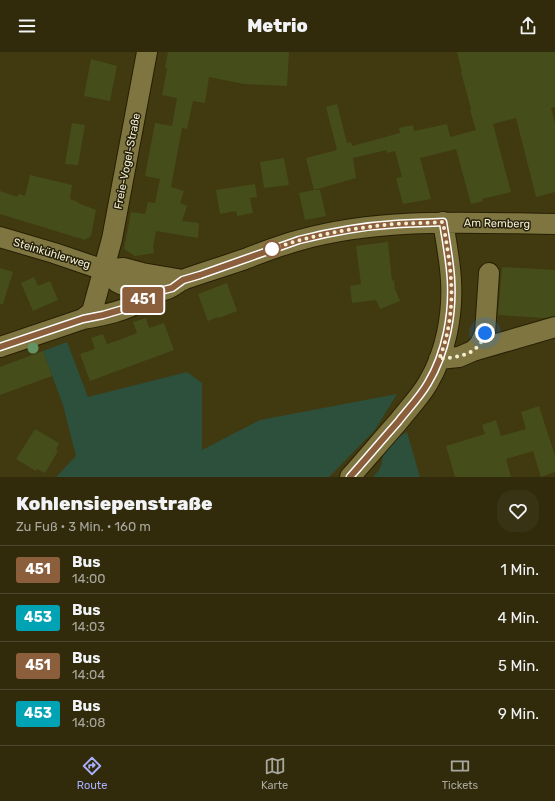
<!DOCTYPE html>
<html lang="de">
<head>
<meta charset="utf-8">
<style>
  :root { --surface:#312b0c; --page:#393315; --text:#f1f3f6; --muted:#a8a79d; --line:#4c472d; --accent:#a8b0fc }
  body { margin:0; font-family:Rubik,sans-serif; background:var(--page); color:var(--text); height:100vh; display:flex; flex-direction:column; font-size:15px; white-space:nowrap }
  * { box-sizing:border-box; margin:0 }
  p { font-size:13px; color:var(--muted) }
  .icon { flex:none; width:22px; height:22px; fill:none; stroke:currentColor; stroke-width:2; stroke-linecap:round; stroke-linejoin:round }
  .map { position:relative; height:425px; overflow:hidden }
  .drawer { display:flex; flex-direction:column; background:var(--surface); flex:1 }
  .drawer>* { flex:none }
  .badge { padding:0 8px; border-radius:3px; font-size:14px; line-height:26px }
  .you { position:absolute; width:20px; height:20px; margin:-10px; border:3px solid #fff; border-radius:50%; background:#1a73e8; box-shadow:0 0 0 6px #1a73e833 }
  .map>.badge { position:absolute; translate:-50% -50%; box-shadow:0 0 0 2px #fff }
  .round { display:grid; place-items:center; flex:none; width:42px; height:42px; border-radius:16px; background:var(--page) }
  .headline { display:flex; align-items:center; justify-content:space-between; height:68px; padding:0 16px }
  h1 { font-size:19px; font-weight:800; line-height:30px }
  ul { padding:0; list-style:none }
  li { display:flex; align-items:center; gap:12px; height:48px; padding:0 16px; border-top:1px solid var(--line) }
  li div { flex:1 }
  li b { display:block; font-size:15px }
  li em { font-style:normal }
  li .badge { min-width:44px; font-weight:700; text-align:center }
  header { display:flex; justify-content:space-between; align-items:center; height:52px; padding:0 16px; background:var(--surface); font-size:18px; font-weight:800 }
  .dock { display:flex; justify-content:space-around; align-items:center; height:56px; border-top:1px solid var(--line); background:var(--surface); font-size:11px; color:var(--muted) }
  .dock a { display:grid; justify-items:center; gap:2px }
  .dock .current { color:var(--accent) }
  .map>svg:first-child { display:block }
  .green { fill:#2c503c }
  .building { fill:#454e1b }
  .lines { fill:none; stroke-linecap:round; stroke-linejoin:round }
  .minor-casing { stroke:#262004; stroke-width:22 }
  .minor { stroke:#7f7540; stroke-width:20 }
  .tree { fill:#649465 }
  .line-casing { stroke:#fff; stroke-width:9 }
  .line { stroke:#8b5e3c; stroke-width:6 }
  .walk { stroke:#f4efd3; stroke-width:4; stroke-dasharray:0 7.2 }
  .stop-dot { fill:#fff; stroke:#8b5e3c; stroke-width:2 }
  .labels { text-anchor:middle; stroke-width:3; stroke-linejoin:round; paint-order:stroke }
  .street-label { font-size:11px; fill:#f4efd3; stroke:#25210a }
</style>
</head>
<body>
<header><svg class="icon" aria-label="menu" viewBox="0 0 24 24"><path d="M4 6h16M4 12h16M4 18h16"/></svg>Metrio<svg class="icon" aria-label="share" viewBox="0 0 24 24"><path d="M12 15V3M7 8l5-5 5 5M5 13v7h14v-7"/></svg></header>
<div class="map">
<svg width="555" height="425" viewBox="0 0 555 425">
  <rect width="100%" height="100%" fill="#413910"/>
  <path class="green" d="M67 290 88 345 187 320 202 331V398L260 368 397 342 375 378 329 425H56L76 404 63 353 43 299Z
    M407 380 420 425H373L379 418 382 411 383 401 395 387Z"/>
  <path class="building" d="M168 0H289L287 34 244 32 209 25 205 51 193 49 187 77 182 76 171 135 184 139 180 151 187 154 182 169 199 171 198 186 156 179 153 195 154 201 135 204 124 197 131 160 145 162 148 150 155 151 160 127 145 124 155 71 172 74 177 46 162 43 167 17 165 16Z
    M457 0H555V55L551 56 555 72V140L536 145 516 66 493 72 511 140 482 147 483 149 471 152 456 97 420 106 431 147 403 152 396 126 402 125 395 99 387 101V98L353 106 356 126 314 138H320L326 164 305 168 299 141 314 138 306 106 337 98 326 55 337 52 347 91 351 90 352 94 400 81 399 76 413 73 414 79 447 72 450 85 476 78 470 58 471 57 461 20H462Z
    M91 7 117 14 110 49 84 44Z
    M72 71 85 73 78 113 65 112Z
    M284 106 289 133 264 136 260 110Z
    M30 123 72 133 70 147 78 150V151L96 158 91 184 85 188 0 162V139L17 145 19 142 25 144Z
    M255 132 257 145 250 146 253 161 237 164 236 159 220 162 216 138Z
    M388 190 392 229 394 228 395 237 400 249 380 257 376 248 352 251 350 234 361 232 356 194Z
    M502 215 555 218V264L544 266 498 263Z
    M0 216 13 220 3 252H0Z
    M34 225 38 234 50 229 58 248 33 259 21 231Z
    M227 231 237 259 219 266 218 265 208 269 198 242Z
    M146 266 149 276 164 271 174 298 90 329 80 302 95 297 91 286 103 282 107 292 122 287 137 281 133 270Z
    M43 299 52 324 0 343V315Z
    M539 354 555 404V420L541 425 533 399 506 407 511 425H455L446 394 485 382 482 373 496 368 501 384 526 377 521 360Z
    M35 377 59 391 56 398 58 399 45 421 37 417 36 419 16 407Z"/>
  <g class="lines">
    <defs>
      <path id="minor" d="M0 185 54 201 104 218 123 216 142 221 183 228
        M104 218C108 221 113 227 117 230 128 237 152 240 164 238 173 236 177 230 185 227 205 220 225 214 245 207 263 200 281 193 300 188 382 165 470 171 555 172
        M83 267C100 264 128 259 142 248 145 245 148 242 151 238
        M0 295 83 267 92 260 112 187 147 0
        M473 299 555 275
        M439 307 459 305 473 299 480 292 485 281 489 221
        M350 425C366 407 382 388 398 370 408 357 420 345 428 331 446 301 453 262 451 228 450 209 446 189 443 170"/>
    </defs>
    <use href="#minor" class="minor-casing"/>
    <use href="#minor" class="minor"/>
  </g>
  <circle class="tree" cx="33" cy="296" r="5.5"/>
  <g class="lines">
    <defs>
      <path id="line" d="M0 295 83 267 103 263 127 256 143 248 151 238H164L172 236 183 228 200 223 299 188C330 180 364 174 397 172 412 171 428 171 443 170 446 189 450 209 451 228 453 262 446 301 428 331 420 345 408 357 398 370 382 388 366 407 350 425"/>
    </defs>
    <use href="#line" class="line-casing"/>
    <use href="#line" class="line"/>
    <path class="walk" d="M272 197C311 183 353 176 394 172 411 171 427 171 443 170 446 189 450 209 451 228 453 253 449 284 439 307 454 305 469 305 479 293 482 290 483 285 485 281"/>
  </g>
  <circle class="stop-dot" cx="272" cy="197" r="8"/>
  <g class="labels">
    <g class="street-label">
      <text transform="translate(127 109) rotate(-79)" y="4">Freie-Vogel-Straße</text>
      <text transform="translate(497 171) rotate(1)" y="4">Am Remberg</text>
      <text transform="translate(52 201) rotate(17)" y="4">Steinkühlerweg</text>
    </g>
  </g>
</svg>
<div class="you" style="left:485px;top:281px"></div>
<b class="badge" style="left:143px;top:248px;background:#8b5e3c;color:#fff">451</b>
</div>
<section class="drawer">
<div class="headline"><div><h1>Kohlensiepenstraße</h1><p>Zu Fuß · 3 Min. · 160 m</p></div><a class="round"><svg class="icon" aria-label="heart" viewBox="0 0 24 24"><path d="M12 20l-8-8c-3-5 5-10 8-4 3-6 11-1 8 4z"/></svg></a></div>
<ul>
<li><span class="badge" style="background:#8b5e3c;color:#fff">451</span><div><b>Bus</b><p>14:00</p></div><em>1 Min.</em></li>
<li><span class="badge" style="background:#00a3b4;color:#fff">453</span><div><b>Bus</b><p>14:03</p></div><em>4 Min.</em></li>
<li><span class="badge" style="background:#8b5e3c;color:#fff">451</span><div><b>Bus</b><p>14:04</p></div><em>5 Min.</em></li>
<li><span class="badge" style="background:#00a3b4;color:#fff">453</span><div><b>Bus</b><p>14:08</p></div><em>9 Min.</em></li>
</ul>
</section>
<nav class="dock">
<a class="current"><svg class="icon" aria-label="directions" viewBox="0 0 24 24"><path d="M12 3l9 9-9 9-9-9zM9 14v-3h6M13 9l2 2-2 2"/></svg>Route</a>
<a><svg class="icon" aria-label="map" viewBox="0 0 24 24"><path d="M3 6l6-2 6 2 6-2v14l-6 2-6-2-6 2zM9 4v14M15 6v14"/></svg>Karte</a>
<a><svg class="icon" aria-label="tickets" viewBox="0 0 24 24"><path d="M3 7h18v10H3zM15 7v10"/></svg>Tickets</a>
</nav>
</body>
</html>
